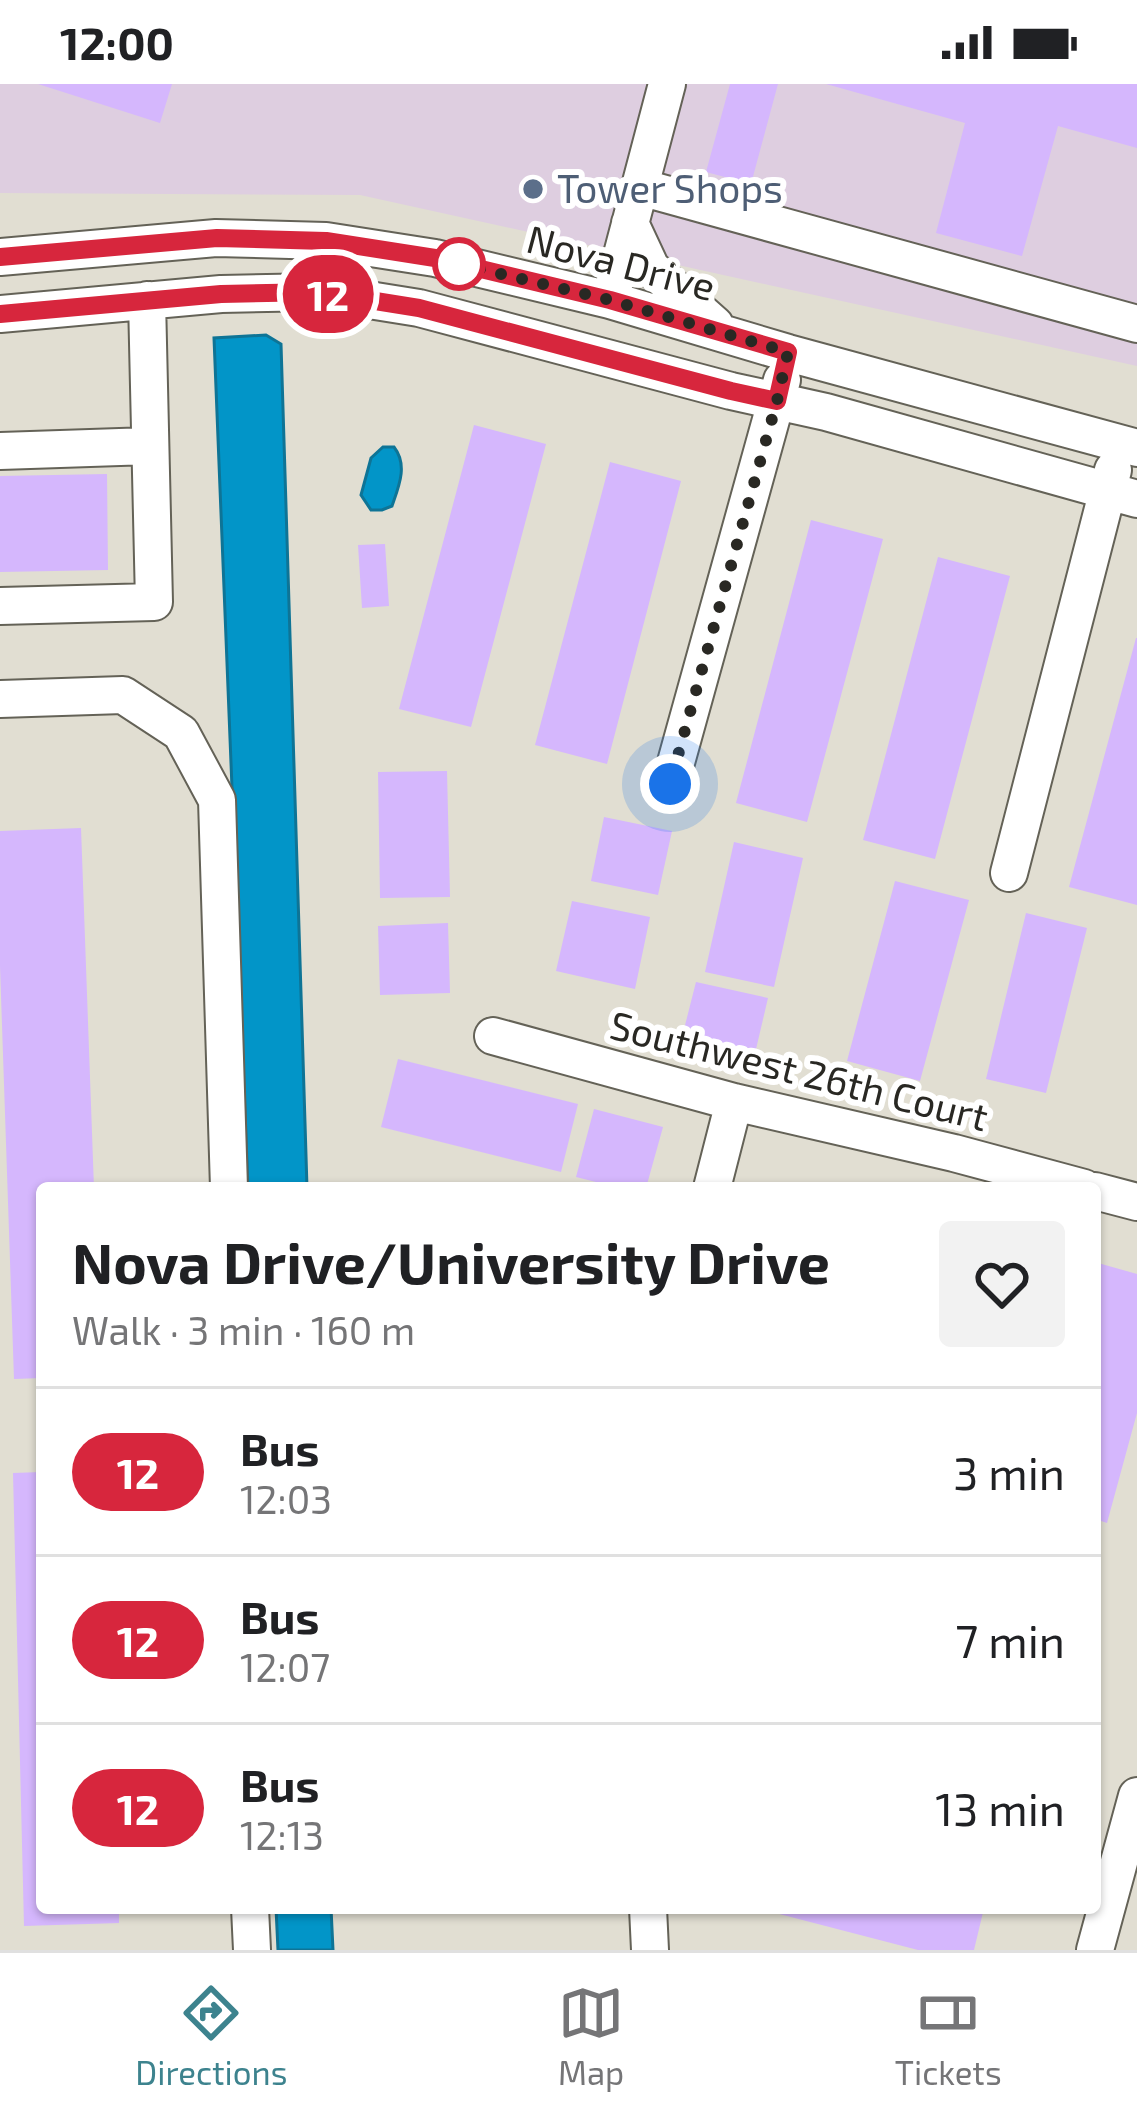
<!DOCTYPE html>
<html lang="en">
<head>
<meta charset="utf-8">
<style>
  :root { --surface:#fff; --page:#f2f2f2; --text:#202124; --muted:#757577; --line:#e0e0e0; --accent:#3d838e }
  body { margin:0; font-family:"Exo 2",sans-serif; background:var(--page); color:var(--text); height:100vh; display:flex; flex-direction:column; font-size:45px; white-space:nowrap }
  * { box-sizing:border-box; margin:0 }
  p { font-size:39px; color:var(--muted) }
  .icon { flex:none; width:66px; height:66px; fill:none; stroke:currentColor; stroke-width:2; stroke-linecap:round; stroke-linejoin:round }
  .map { position:relative; flex:1; overflow:hidden }
  .panel { position:absolute; left:36px; top:1098px; width:1065px; height:732px; display:flex; flex-direction:column; background:var(--surface); border-radius:12px; box-shadow:0 3px 9px #0004 }
  .panel>* { flex:none }
  .badge { padding:0 24px; border-radius:39px; font-size:42px; line-height:78px }
  .you { position:absolute; width:60px; height:60px; margin:-30px; border:9px solid #fff; border-radius:50%; background:#1a73e8; box-shadow:0 0 0 18px #1a73e833 }
  .map>.badge { position:absolute; translate:-50% -50%; box-shadow:0 0 0 6px #fff }
  .round { display:grid; place-items:center; flex:none; width:126px; height:126px; border-radius:12px; background:var(--page) }
  .overview { display:flex; align-items:center; justify-content:space-between; height:204px; padding:0 36px }
  h1 { font-size:57px; font-weight:700; line-height:90px }
  ul { padding:0; list-style:none }
  li { display:flex; align-items:center; gap:36px; height:168px; padding:0 36px; border-top:3px solid var(--line) }
  li div { flex:1 }
  li b { display:block; font-size:45px }
  li em { font-style:normal }
  li .badge { min-width:132px; font-weight:700; text-align:center }
  .status { display:flex; justify-content:space-between; align-items:center; height:84px; padding:0 60px; background:var(--surface); direction:ltr }
  .status svg { height:33px; fill:currentColor }
  .menu { display:flex; justify-content:space-around; align-items:center; height:168px; border-top:3px solid var(--line); background:var(--surface); font-size:33px; color:var(--muted) }
  .menu a { display:grid; justify-items:center; gap:6px }
  .menu .selected { color:var(--accent) }
  .map>svg:first-child { display:block }
  .commercial { fill:#decee0 }
  .water { fill:#0295c8; stroke:#0e7496; stroke-width:3 }
  .building { fill:#d5b7fd }
  .lines { fill:none; stroke-linecap:round; stroke-linejoin:round }
  .minor-casing { stroke:#646257; stroke-width:40 }
  .minor { stroke:#fff; stroke-width:36 }
  .line-casing { stroke:#fff; stroke-width:27 }
  .line { stroke:#d7263d; stroke-width:18 }
  .walk { stroke:#292823; stroke-width:12; stroke-dasharray:0 21.6 }
  .service-dot { fill:#5c6f8a; stroke:#fff; stroke-width:4.5 }
  .stop-dot { fill:#fff; stroke:#d7263d; stroke-width:6 }
  .labels { text-anchor:middle; stroke-width:12; stroke-linejoin:round; paint-order:stroke }
  .service-label { font-size:39px; fill:#4e5e75; stroke:#fff; text-anchor:start }
  .street-label { font-size:39px; fill:#292823; stroke:#fff }
</style>
</head>
<body>
<div class="status"><b>12:00</b><svg viewBox="0 0 49 12"><path d="M0 12V9h3v3zM5 12V6h3v6zM10 12V3h3v9zM15 12V0h3v12zM26 1h20v11H26zM47 4h2v5h-2z"/></svg></div>
<div class="map">
<svg width="1137" height="1866" viewBox="0 0 1137 1866">
  <rect width="100%" height="100%" fill="#e1ded2"/>
  <path class="commercial" d="M0 0H1137V282L360 111 0 109Z"/>
  <path class="water" d="M266 251 281 260 307 1104H248L214 254Z
    M383 363H394C408 381 399 402 392 422L382 426H371L361 411 371 374Z
    M276 1824H331L333 1866H278Z"/>
  <path class="building" d="M38 0H172L160 39Z
    M730 0H778L751 100 706 88Z
    M826 0H1137V64L1058 42 1022 172 936 149 965 39Z
    M474 341 546 360 471 643 399 625Z
    M610 378 681 397 607 680 535 661Z
    M107 390 108 486 0 488V392Z
    M811 436 883 455 807 738 736 719Z
    M385 460 389 522 362 524 358 461Z
    M938 473 1010 492 935 775 863 756Z
    M1136 554H1137V821L1069 803Z
    M447 687 450 813 380 814 378 688Z
    M604 733 672 747 658 811 591 797Z
    M81 744 94 1104H42V1294L14 1295 0 882V747Z
    M734 758 803 774 774 903 705 888Z
    M895 797 969 816 920 997 847 977Z
    M572 817 650 833 635 905 556 887Z
    M1026 829 1087 844 1046 1009 986 995Z
    M448 839 450 909 380 911 378 842Z
    M696 898 768 914 753 978 680 961Z
    M398 975 578 1020 561 1088 381 1043Z
    M594 1025 663 1043 646 1104H620L576 1093Z
    M1098 1179 1137 1190V1329L1107 1439 1095 1435V1192Z
    M42 1388V1824H119V1839L24 1842 13 1389Z
    M756 1824H984L974 1866H918Z"/>
  <g class="lines">
    <defs>
      <path id="minor" d="M640 103 1137 240
        M630 139 651 184 715 241
        M0 173 216 154 326 157 435 174 610 216 788 269 1137 364
        M610 216 667 0
        M0 230 221 210 319 208 419 224 731 307 826 328 1137 415
        M0 367 150 362
        M0 522 154 518 147 216
        M0 615 123 611 181 649 217 716 229 1104
        M670 700 782 296
        M1009 789 1113 386
        M493 952 734 1018 954 1069 1084 1104
        M712 1104 734 1018
        M1095 1107 1137 1118
        M250 1824 252 1866
        M648 1824 650 1866
        M1095 1866 1137 1712"/>
    </defs>
    <use href="#minor" class="minor-casing"/>
    <use href="#minor" class="minor"/>
  </g>
  <g class="lines">
    <defs>
      <path id="line" d="M0 173 217 154 326 157 435 174 610 216 788 268 777 317 731 307 419 224 319 208 221 210 0 230"/>
    </defs>
    <use href="#line" class="line-casing"/>
    <use href="#line" class="line"/>
    <path class="walk" d="M459 180 610 216 788 268 777 317 670 700"/>
  </g>
  <circle class="service-dot" cx="533" cy="105" r="12"/>
  <circle class="stop-dot" cx="459" cy="180" r="24"/>
  <g class="labels">
    <g class="service-label">
      <text x="557" y="119">Tower Shops</text>
    </g>
    <g class="street-label">
      <text transform="translate(621 179) rotate(15)" y="14">Nova Drive</text>
      <text transform="translate(799 987) rotate(14)" y="14">Southwest 26th Court</text>
    </g>
  </g>
</svg>
<div class="you" style="left:670px;top:700px"></div>
<b class="badge" style="left:328px;top:210px;background:#d7263d;color:#fff">12</b>
<section class="panel">
<div class="overview"><div><h1>Nova Drive/University Drive</h1><p>Walk · 3 min · 160 m</p></div><a class="round"><svg class="icon" aria-label="heart" viewBox="0 0 24 24"><path d="M12 20l-8-8c-3-5 5-10 8-4 3-6 11-1 8 4z"/></svg></a></div>
<ul>
<li><span class="badge" style="background:#d7263d;color:#fff">12</span><div><b>Bus</b><p>12:03</p></div><em>3 min</em></li>
<li><span class="badge" style="background:#d7263d;color:#fff">12</span><div><b>Bus</b><p>12:07</p></div><em>7 min</em></li>
<li><span class="badge" style="background:#d7263d;color:#fff">12</span><div><b>Bus</b><p>12:13</p></div><em>13 min</em></li>
</ul>
</section>
</div>
<nav class="menu">
<a class="selected"><svg class="icon" aria-label="directions" viewBox="0 0 24 24"><path d="M12 3l9 9-9 9-9-9zM9 14v-3h6M13 9l2 2-2 2"/></svg>Directions</a>
<a><svg class="icon" aria-label="map" viewBox="0 0 24 24"><path d="M3 6l6-2 6 2 6-2v14l-6 2-6-2-6 2zM9 4v14M15 6v14"/></svg>Map</a>
<a><svg class="icon" aria-label="tickets" viewBox="0 0 24 24"><path d="M3 7h18v10H3zM15 7v10"/></svg>Tickets</a>
</nav>
</body>
</html>
